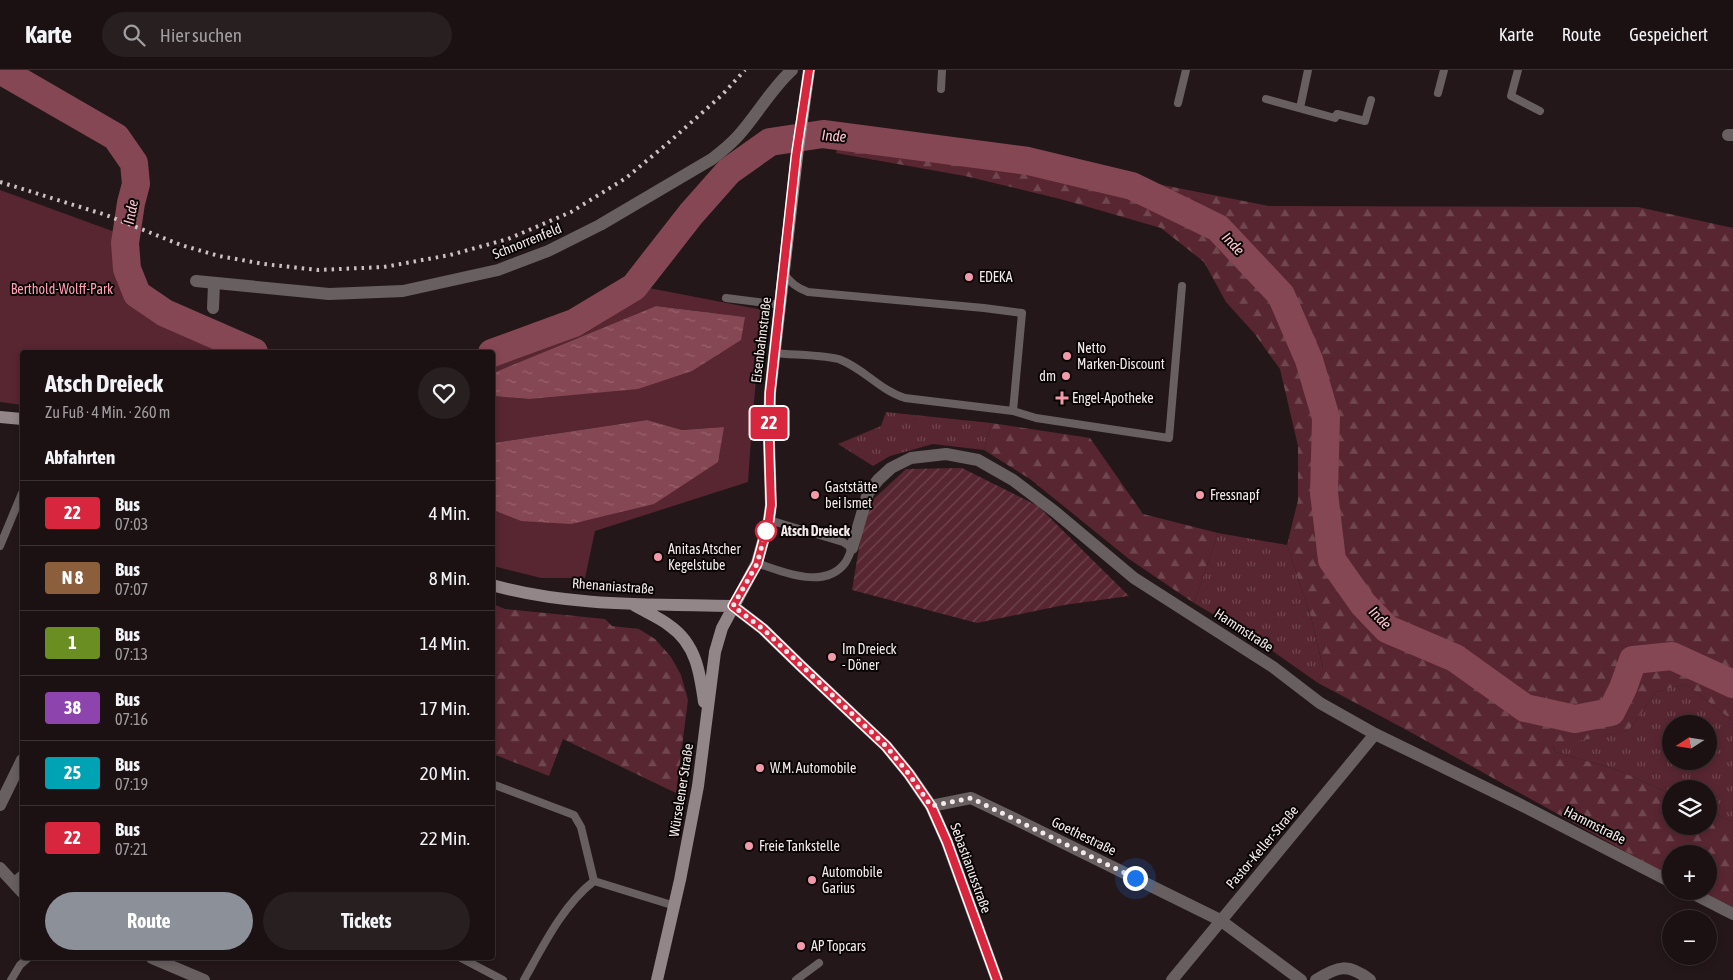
<!DOCTYPE html>
<html lang="de">
<head>
<meta charset="utf-8">
<style>
  :root { --surface:#1b1113; --page:#281f21; --text:#f1f3f6; --muted:#a09da0; --line:#393133; --accent:#8c9099 }
  body { margin:0; font-family:"Asap Condensed",sans-serif; background:var(--page); color:var(--text); height:100vh; display:flex; flex-direction:column; font-size:19px; white-space:nowrap }
  * { box-sizing:border-box; margin:0 }
  p { font-size:16px; color:var(--muted) }
  .icon { flex:none; width:28px; height:28px; fill:none; stroke:currentColor; stroke-width:2; stroke-linecap:round; stroke-linejoin:round }
  .map { position:relative; flex:1; overflow:hidden }
  .panel { position:absolute; left:20px; top:280px; width:475px; height:610px; display:flex; flex-direction:column; background:var(--surface); border-radius:5px; box-shadow:0 2px 8px #0003,0 0 0 1px var(--line) }
  .panel>* { flex:none }
  .badge { padding:0 10px; border-radius:4px; font-size:18px; line-height:32px }
  .needle { width:32px; rotate:258deg }
  .fabs { position:absolute; left:1662px; top:645px; display:grid; gap:10px }
  .fabs a { display:grid; place-items:center; width:55px; height:55px; border-radius:50%; background:var(--surface); box-shadow:0 2px 8px #0003,0 0 0 1px var(--line); font-size:25px }
  .you { position:absolute; width:25px; height:25px; margin:-12px; border:4px solid #fff; border-radius:50%; background:#1a73e8; box-shadow:0 0 0 8px #1a73e833 }
  .map>.badge { position:absolute; translate:-50% -50%; box-shadow:0 0 0 2px #fff }
  h2 { padding:0 25px; font-size:19px; line-height:45px }
  .round { display:grid; place-items:center; flex:none; width:52px; height:52px; border-radius:26px; background:var(--page) }
  .headline { display:flex; align-items:center; justify-content:space-between; height:85px; padding:0 25px }
  h1 { font-size:24px; font-weight:700; line-height:38px }
  .primary-button { display:flex; gap:10px; margin-top:auto; padding:10px 25px }
  .primary-button a { flex:1; height:58px; border-radius:30px; background:var(--accent); color:#fff; font-size:20px; font-weight:700; line-height:58px; text-align:center }
  .primary-button a+a { background:var(--page); color:var(--text) }
  ul { padding:0; list-style:none }
  li { display:flex; align-items:center; gap:15px; height:65px; padding:0 25px; border-top:1px solid var(--line) }
  li div { flex:1 }
  li b { display:block; font-size:19px }
  li em { font-style:normal }
  li .badge { min-width:55px; font-weight:700; text-align:center }
  header { display:flex; align-items:center; gap:30px; box-sizing:border-box; height:70px; padding:0 25px; background:var(--surface); border-bottom:1px solid var(--line) }
  header strong { font-size:24px }
  nav { display:flex; gap:28px; margin-inline-start:auto; font-size:18px }
  .search { width:350px; height:45px; background:var(--page); display:flex; align-items:center; gap:12px; box-sizing:border-box; padding:0 18px; border-radius:28px; color:var(--muted); font-size:19px }
  .map>svg:first-child { display:block }
  .grass { fill:url(#grass-tufts); fill-rule:evenodd }
  .forest { fill:url(#forest-firs) }
  .park { fill:#572631 }
  .garden { fill:url(#garden-furrows) }
  .water { fill:url(#water-ripples) }
  .lines { fill:none; stroke-linecap:round; stroke-linejoin:round }
  .river { stroke:#854753; stroke-width:28 }
  .lane { stroke:#675f60; stroke-width:8 }
  .street { stroke:#675f60; stroke-width:12 }
  .secondary { stroke:#928688; stroke-width:12 }
  .rail { stroke:#ccc1c2; stroke-width:4; stroke-dasharray:2.5 5; stroke-linecap:butt }
  .line-casing { stroke:#fff; stroke-width:11 }
  .line { stroke:#d7263d; stroke-width:8 }
  .walk { stroke:#f3e9ea; stroke-width:5; stroke-dasharray:0 9 }
  .poi-dot { fill:#f39aaa; stroke:#090505; stroke-width:2 }
  .stop-dot { fill:#fff; stroke:#d7263d; stroke-width:2.5 }
  .labels { text-anchor:middle; stroke-width:4; stroke-linejoin:round; paint-order:stroke }
  .street-label { font-size:14px; fill:#f3e9ea; stroke:#090505 }
  .poi-label { font-size:14px; fill:#f3e9ea; stroke:#090505; text-anchor:start }
  .park-label { font-size:14px; fill:#ff9fb1; stroke:#090505 }
  .stop-label { font-size:14px; font-weight:bold; fill:#f3e9ea; stroke:#090505; text-anchor:start }
  .water-label { font-size:15px; font-style:italic; fill:#ffc3cd; stroke:#090505 }
</style>
</head>
<body>
<header>
<strong>Karte</strong>
<div class="search"><svg class="icon" aria-label="search" viewBox="0 0 24 24"><circle cx="10" cy="10" r="6"/><path d="M15 15l6 6"/></svg>Hier suchen</div>
<nav><a>Karte</a><a>Route</a><a>Gespeichert</a></nav>
</header>
<div class="map">
<svg width="1733" height="910" viewBox="0 0 1733 910">
  <defs>
    <pattern id="grass-tufts" width="24" height="20" patternUnits="userSpaceOnUse" patternTransform="scale(1.25)"><rect width="24" height="20" fill="#572631"/><path d="M3 7l-1-3M5 7V3M7 7l1-3M15 17l-1-3M17 17v-4M19 17l1-3" fill="none" stroke="#70464f"/></pattern>
    <pattern id="forest-firs" width="22" height="20" patternUnits="userSpaceOnUse" patternTransform="scale(1.25)"><rect width="22" height="20" fill="#572631"/><path d="M5 1l3.5 6h-7zM16 11l3.5 6h-7z" fill="#70464f"/></pattern>
    <pattern id="garden-furrows" width="10" height="10" patternUnits="userSpaceOnUse" patternTransform="scale(1.25)"><rect width="10" height="10" fill="#572631"/><path d="M-1 1l2-2M0 10L10 0M9 11l2-2" fill="none" stroke="#70464f"/></pattern>
    <pattern id="water-ripples" width="26" height="14" patternUnits="userSpaceOnUse" patternTransform="scale(1.25)"><rect width="26" height="14" fill="#854753"/><path d="M2 4q2-2 4 0t4 0M15 11q2-2 4 0t4 0" fill="none" stroke="#97626c"/></pattern>
  </defs>
  <rect width="100%" height="100%" fill="#241719"/>
  <path class="grass" d="M886 342 991 353 984 380 933 374 890 386 873 396 838 374 881 356Z
    M1218 463 1287 475 1311 547 1323 598 1318 613 1261 573 1194 533Z
    M1686 614 1733 651V752L1709 741V719H1671V724L1615 699 1555 682 1553 675 1628 661 1656 622ZM1671 654H1709V691H1671Z"/>
  <path class="forest" d="M841 59 895 69 1031 89 1269 136 1638 137 1733 158V651L1686 614 1656 622 1628 661 1553 676 1555 682 1615 699 1671 724V756H1709V741L1733 752V837L1700 821H1709V784H1671V807L1403 658 1318 613 1323 597 1311 547 1287 475 1298 430V376L1280 299 1254 263 1226 232 1204 192 1161 158 1064 130 965 106 836 83Z
    M991 353 1090 368 1143 444 1218 463 1194 533 1129 489 1030 409 984 380Z
    M493 534 505 539 605 549 612 556 639 559 655 569 671 587 681 605 688 630 676 723 563 669 549 706 493 684Z"/>
  <path class="park" d="M0 120 115 162 124 213 140 238 226 282H22V335L0 332Z
    M649 218 763 240 753 341 748 412 595 461 585 508H541L493 496V440L521 451 724 357 682 360 647 350 493 373V326L529 329 745 247 656 236 493 303V291L563 264Z"/>
  <path class="garden" d="M962 398 1038 436 1129 526 1064 535 977 553 852 520 866 436 906 399Z"/>
  <path class="water" d="M656 236 745 247 741 270 692 301 638 319 529 329 493 326V303Z
    M647 350 682 360 724 357 718 392 654 434 571 454 521 451 493 440V373Z"/>
  <g class="lines">
    <path class="river" d="M0 0 116 67 134 93 136 114 131 133 125 173 127 199 137 224 165 243 254 282
      M492 283 574 253 634 217 691 144 729 101 770 72 823 64 1028 91 1132 116 1218 158 1281 225 1309 290 1326 348 1324 423 1332 490 1363 534 1387 559 1455 588 1525 638 1575 649 1611 642 1623 618 1633 590 1672 586 1733 614"/>
    <path class="lane" d="M1518 0 1511 26 1540 41
      M941 19 942 0
      M1438 23 1444 0
      M1266 29 1335 48 1337 44 1365 51 1371 30
      M1178 33 1186 0
      M1300 38 1308 0
      M784 204C791 213 797 218 808 222L984 238 1022 243 1013 341
      M726 228 781 235
      M775 283C791 285 829 285 841 290 864 299 881 321 905 328L1013 341 1036 348 1169 368 1182 216
      M0 476 22 423
      M757 493C782 502 825 520 845 493 848 489 850 483 852 478L843 472 769 450
      M492 714 574 745 581 757 594 811
      M13 812 22 804
      M461 888 503 910
      M11 910 20 895 28 888
      M524 910C543 876 563 835 594 811L675 836
      M796 910 819 893"/>
    <path class="street" d="M1728 65H1733
      M196 211 329 224 403 221 498 200 548 181 600 155 712 89C721 82 730 75 738 66 757 45 771 19 792 0
      M213 238 214 214
      M852 478 868 423 878 410 891 398 911 388 946 384 978 390 1013 410 1054 441 1134 508 1273 597 1320 633 1375 664 1517 733 1671 812
      M0 735 22 690
      M931 736 971 728 1015 749 1220 850 1301 910
      M0 798 22 822
      M1688 821 1733 844
      M152 888 204 910
      M1172 910 1375 664
      M1316 910C1338 896 1348 893 1370 910"/>
    <path class="secondary" d="M0 347 22 349
      M492 515C569 537 654 534 733 536
      M632 534C645 542 659 547 670 556 696 574 700 603 704 632
      M733 536 763 559 801 596 886 676 909 704 931 736 947 772 997 910
      M657 910 680 810 698 716 715 582 722 558 757 493 769 450 771 435 769 372 770 323 797 86 809 0"/>
    <path class="rail" d="M0 112 106 145 181 175 219 186 264 194 318 200 384 197 450 185 508 169 571 142 626 108 668 73 722 25 745 0"/>
  </g>
  <g class="lines">
    <defs>
      <path id="line" d="M809 0 796 86 770 323 769 372 771 435 769 450 757 494 733 536 763 559 801 596 886 676 909 704 931 736 947 772 997 910"/>
    </defs>
    <use href="#line" class="line-casing"/>
    <use href="#line" class="line"/>
    <path class="walk" d="M766 461 757 494 733 536 763 559 886 676 909 704 931 736 971 728 1135 808"/>
  </g>
  <g class="poi-dot">
    <circle cx="969" cy="207" r="5"/>
    <circle cx="1067" cy="286" r="5"/>
    <circle cx="1066" cy="306" r="5"/>
    <path d="M1059.5 320.5h5v5h5v5h-5v5h-5v-5h-5v-5h5z"/>
    <circle cx="815" cy="425" r="5"/>
    <circle cx="1200" cy="425" r="5"/>
    <circle cx="658" cy="487" r="5"/>
    <circle cx="832" cy="587" r="5"/>
    <circle cx="760" cy="698" r="5"/>
    <circle cx="749" cy="776" r="5"/>
    <circle cx="812" cy="810" r="5"/>
    <circle cx="801" cy="876" r="5"/>
  </g>
  <circle class="stop-dot" cx="766" cy="461" r="10"/>
  <g class="labels">
    <g class="street-label">
      <text transform="translate(527 171) rotate(-22)" y="5">Schnorrenfeld</text>
      <text transform="translate(761 270) rotate(-83)" y="5">Eisenbahnstraße</text>
      <text transform="translate(613 516) rotate(4)" y="5">Rhenaniastraße</text>
      <text transform="translate(1244 560) rotate(33)" y="5">Hammstraße</text>
      <text transform="translate(681 720) rotate(-81)" y="5">Würselener Straße</text>
      <text transform="translate(1595 755) rotate(27)" y="5">Hammstraße</text>
      <text transform="translate(1084 766) rotate(26)" y="5">Goethestraße</text>
      <text transform="translate(1262 777) rotate(-50)" y="5">Pastor-Keller-Straße</text>
      <text transform="translate(971 798) rotate(70)" y="5">Sebastianusstraße</text>
    </g>
    <g class="poi-label">
      <text x="979" y="212">EDEKA</text>
      <text x="1077" y="283">Netto<tspan x="1077" dy="16">Marken-Discount</tspan></text>
      <text x="1056" y="311" text-anchor="end">dm</text>
      <text x="1072" y="333">Engel-Apotheke</text>
      <text x="825" y="422">Gaststätte<tspan x="825" dy="16">bei Ismet</tspan></text>
      <text x="1210" y="430">Fressnapf</text>
      <text x="668" y="484">Anitas Atscher<tspan x="668" dy="16">Kegelstube</tspan></text>
      <text x="842" y="584">Im Dreieck<tspan x="842" dy="16">- Döner</tspan></text>
      <text x="770" y="703">W.M. Automobile</text>
      <text x="759" y="781">Freie Tankstelle</text>
      <text x="822" y="807">Automobile<tspan x="822" dy="16">Garius</tspan></text>
      <text x="811" y="881">AP Topcars</text>
    </g>
    <g class="park-label">
      <text x="62" y="224">Berthold-Wolff-Park</text>
    </g>
    <g class="stop-label">
      <text x="781" y="466">Atsch Dreieck</text>
    </g>
    <g class="water-label">
      <text transform="translate(834 66) rotate(4)" y="5">Inde</text>
      <text transform="translate(131 142) rotate(-79)" y="5">Inde</text>
      <text transform="translate(1233 174) rotate(47)" y="5">Inde</text>
      <text transform="translate(1380 548) rotate(46)" y="5">Inde</text>
    </g>
  </g>
</svg>
<div class="fabs">
<a><svg class="needle" viewBox="-14 -14 28 28"><path d="M0-13l5 13h-10z" fill="#e53935"/><path d="M0 13l5-13h-10z" fill="#a09da0"/></svg></a>
<a><svg class="icon" aria-label="layers" viewBox="0 0 24 24"><path d="M12 4l9 5-9 5-9-5zM3 14l9 5 9-5"/></svg></a>
<a>+</a>
<a>−</a>
</div>
<div class="you" style="left:1135px;top:808px"></div>
<b class="badge" style="left:769px;top:353px;background:#d7263d;color:#fff">22</b>
<section class="panel">
<div class="headline"><div><h1>Atsch Dreieck</h1><p>Zu Fuß · 4 Min. · 260 m</p></div><a class="round"><svg class="icon" aria-label="heart" viewBox="0 0 24 24"><path d="M12 20l-8-8c-3-5 5-10 8-4 3-6 11-1 8 4z"/></svg></a></div>
<h2>Abfahrten</h2>
<ul>
<li><span class="badge" style="background:#d7263d;color:#fff">22</span><div><b>Bus</b><p>07:03</p></div><em>4 Min.</em></li>
<li><span class="badge" style="background:#8b5e3c;color:#fff">N 8</span><div><b>Bus</b><p>07:07</p></div><em>8 Min.</em></li>
<li><span class="badge" style="background:#6b8e23;color:#fff">1</span><div><b>Bus</b><p>07:13</p></div><em>14 Min.</em></li>
<li><span class="badge" style="background:#8e44ad;color:#fff">38</span><div><b>Bus</b><p>07:16</p></div><em>17 Min.</em></li>
<li><span class="badge" style="background:#00a3b4;color:#fff">25</span><div><b>Bus</b><p>07:19</p></div><em>20 Min.</em></li>
<li><span class="badge" style="background:#d7263d;color:#fff">22</span><div><b>Bus</b><p>07:21</p></div><em>22 Min.</em></li>
</ul>
<div class="primary-button"><a>Route</a><a>Tickets</a></div>
</section>
</div>
</body>
</html>
